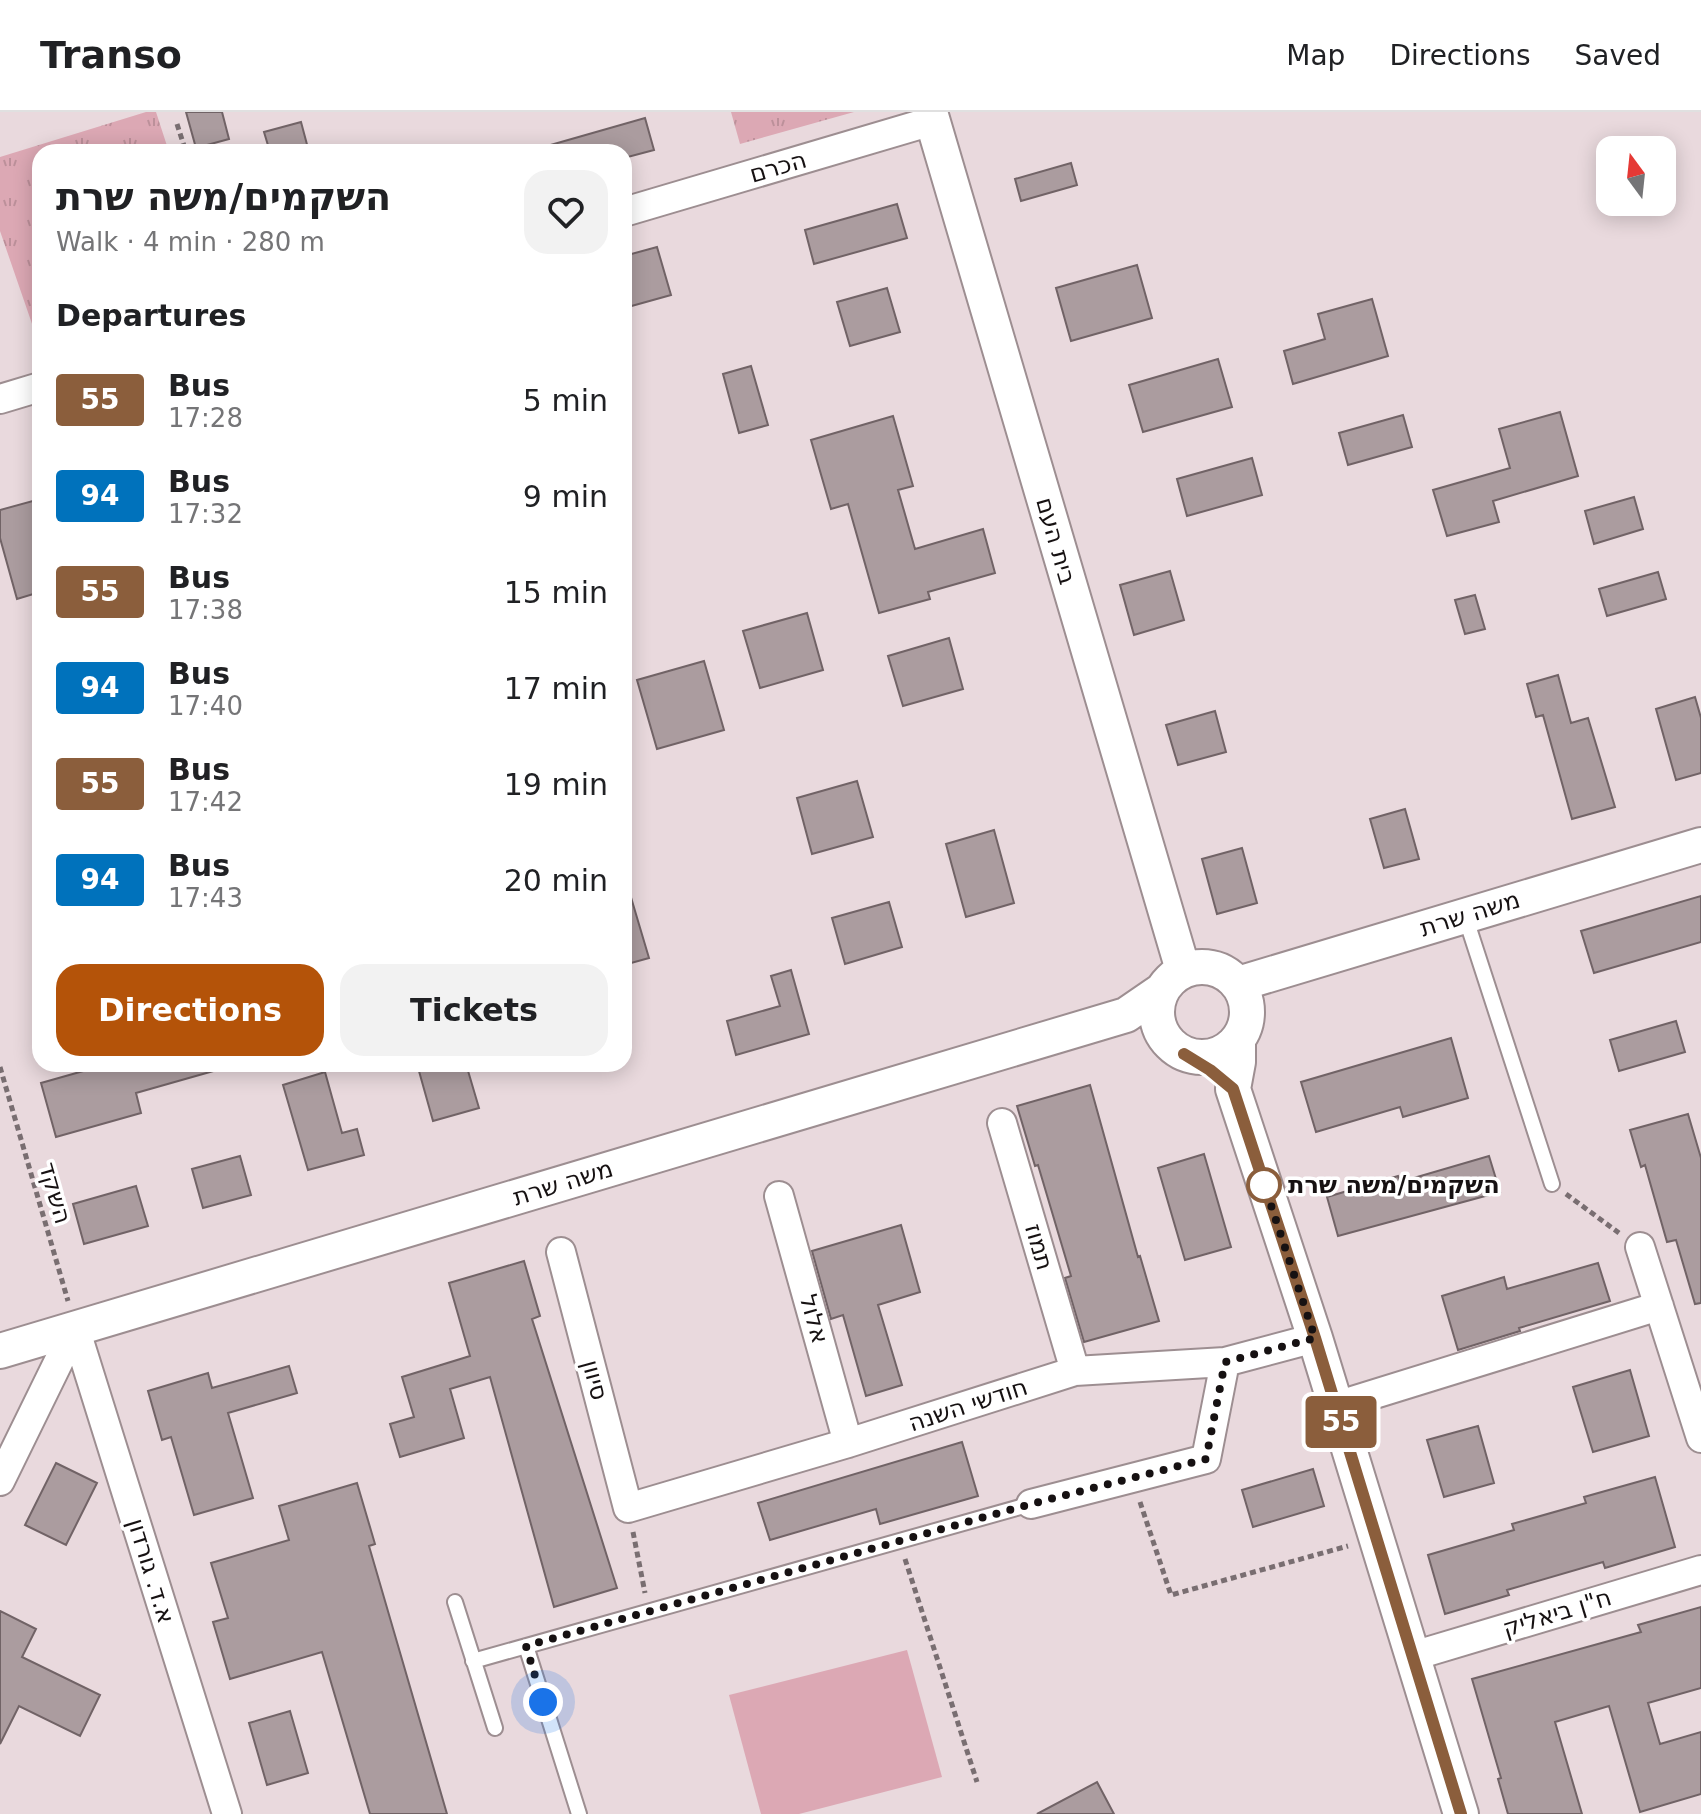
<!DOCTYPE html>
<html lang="en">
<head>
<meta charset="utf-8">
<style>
  :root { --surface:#fff; --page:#f2f2f2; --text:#202124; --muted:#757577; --line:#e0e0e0; --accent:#b45309 }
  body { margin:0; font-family:"DejaVu Sans",Heebo,sans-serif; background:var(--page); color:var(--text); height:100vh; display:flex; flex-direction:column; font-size:30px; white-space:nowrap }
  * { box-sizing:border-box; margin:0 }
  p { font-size:26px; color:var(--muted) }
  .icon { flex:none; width:44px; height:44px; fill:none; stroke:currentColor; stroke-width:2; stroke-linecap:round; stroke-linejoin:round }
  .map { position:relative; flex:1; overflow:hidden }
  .details { position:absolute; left:32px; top:32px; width:600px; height:928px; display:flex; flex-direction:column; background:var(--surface); border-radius:24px; box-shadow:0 4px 20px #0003 }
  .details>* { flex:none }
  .badge { padding:0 16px; border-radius:6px; font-size:28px; line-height:52px }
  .needle { width:52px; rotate:345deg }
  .fabs { position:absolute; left:1596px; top:24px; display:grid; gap:16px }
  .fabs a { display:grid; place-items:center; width:80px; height:80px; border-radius:16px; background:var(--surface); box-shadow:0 4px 20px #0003; font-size:40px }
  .you { position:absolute; width:40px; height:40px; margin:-20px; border:6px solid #fff; border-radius:50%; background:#1a73e8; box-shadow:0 0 0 12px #1a73e833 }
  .map>.badge { position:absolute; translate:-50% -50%; box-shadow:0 0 0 4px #fff }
  h2 { padding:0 24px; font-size:30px; line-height:72px }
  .round { display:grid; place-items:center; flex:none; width:84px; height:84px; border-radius:24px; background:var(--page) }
  .summary { display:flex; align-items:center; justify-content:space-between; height:136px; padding:0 24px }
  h1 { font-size:38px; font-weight:700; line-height:60px }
  .cta { display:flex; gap:16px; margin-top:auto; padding:16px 24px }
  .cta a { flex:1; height:92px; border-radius:24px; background:var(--accent); color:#fff; font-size:32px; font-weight:700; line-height:92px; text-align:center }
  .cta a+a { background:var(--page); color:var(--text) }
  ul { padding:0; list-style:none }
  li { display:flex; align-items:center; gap:24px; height:96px; padding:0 24px }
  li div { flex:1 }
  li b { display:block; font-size:30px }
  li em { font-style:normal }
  li .badge { min-width:88px; font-weight:700; text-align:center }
  header { display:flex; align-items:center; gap:48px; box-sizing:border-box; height:112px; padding:0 40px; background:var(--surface); border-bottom:2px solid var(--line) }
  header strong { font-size:38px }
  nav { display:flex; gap:44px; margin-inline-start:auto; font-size:28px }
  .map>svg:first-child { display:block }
  .grass { fill:url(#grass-tufts) }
  .pitch { fill:#dca8b4 }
  .building { fill:#ab9c9f; stroke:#716366; stroke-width:2 }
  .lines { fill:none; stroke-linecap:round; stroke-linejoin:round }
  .service-casing { stroke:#9d8e91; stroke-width:18 }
  .minor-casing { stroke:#9d8e91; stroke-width:32 }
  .tertiary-casing { stroke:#9d8e91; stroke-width:38 }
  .path { stroke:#796e71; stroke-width:5; stroke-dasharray:6 4; stroke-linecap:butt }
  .service { stroke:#fff; stroke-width:14 }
  .minor { stroke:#fff; stroke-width:28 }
  .tertiary { stroke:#fff; stroke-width:34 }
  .line-casing { stroke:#fff; stroke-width:18 }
  .line { stroke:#8b5e3c; stroke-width:12 }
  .walk { stroke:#161112; stroke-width:8; stroke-dasharray:0 14.4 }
  .stop-dot { fill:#fff; stroke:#8b5e3c; stroke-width:4 }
  .labels { text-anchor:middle; stroke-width:7; stroke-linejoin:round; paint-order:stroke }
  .street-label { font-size:24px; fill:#161112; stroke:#fff }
  .stop-label { font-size:24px; font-weight:bold; fill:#161112; stroke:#fff; text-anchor:start }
</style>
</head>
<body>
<header>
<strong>Transo</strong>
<nav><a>Map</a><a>Directions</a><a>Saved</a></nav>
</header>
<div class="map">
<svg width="1701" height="1702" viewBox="0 0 1701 1702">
  <defs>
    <pattern id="grass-tufts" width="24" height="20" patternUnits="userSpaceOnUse" patternTransform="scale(2)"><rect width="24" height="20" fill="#dca8b4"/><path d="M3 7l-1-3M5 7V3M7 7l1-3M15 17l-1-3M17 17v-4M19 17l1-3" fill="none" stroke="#bc909a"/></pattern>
  </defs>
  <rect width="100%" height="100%" fill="#e9d9dd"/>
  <path class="grass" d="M146 0H156L169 40H40V235L0 119V45Z
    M731 0H854L740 32Z"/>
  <path class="pitch" d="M907 1538 942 1665 799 1702H761L729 1583Z"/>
  <path class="building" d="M186 0H222L229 27 196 36Z
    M645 6 654 38 624 46V40H548L547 34Z
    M301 10 309 40H270L264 20Z
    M1071 51 1077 73 1021 89 1015 67Z
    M897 92 907 126 814 152 805 118Z
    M657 135 671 183 628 195 624 180V144Z
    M1137 153 1152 206 1071 229 1056 176Z
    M887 176 900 220 850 234 837 190Z
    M1372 187 1388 244 1293 272 1284 239 1325 227 1318 202Z
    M1218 247 1232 295 1143 320 1129 273Z
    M751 254 768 313 739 321 723 262Z
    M1560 300 1578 364 1493 389 1499 410 1447 424 1433 378 1510 356 1499 317Z
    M1403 303 1412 335 1348 353 1339 321Z
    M893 304 913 374 898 378 915 437 983 417 995 461 928 480 930 487 879 501 848 392 831 397 811 328Z
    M1252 346 1262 383 1187 404 1177 367Z
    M1634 385 1643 417 1594 432 1585 399Z
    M40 387V480L17 487 0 426V398Z
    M1170 459 1184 508 1134 523 1120 473Z
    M1658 460 1666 487 1607 504 1599 477Z
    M1475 483 1485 517 1465 522 1455 488Z
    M807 501 823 558 760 576 743 519Z
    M949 526 963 577 903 594 888 544Z
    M704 549 724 618 657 637 637 568Z
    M1558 563 1571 611 1588 606 1615 695 1572 707 1543 603 1536 605 1527 572Z
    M1695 585 1701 606V661L1676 668 1656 597Z
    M1215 599 1226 640 1178 653 1166 613Z
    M857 669 873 725 812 742 797 686Z
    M1405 697 1419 747 1384 756 1370 707Z
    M994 718 1014 791 966 805 946 732Z
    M1242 736 1257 791 1217 802 1202 747Z
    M630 782 649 846 624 853V783Z
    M1701 784V830L1594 861 1581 819Z
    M889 790 902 835 845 852 832 806Z
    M791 858 809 922 736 943 727 909 780 894 771 864Z
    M1676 909 1685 940 1619 959 1610 928Z
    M1451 926 1468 986 1403 1005 1400 995 1316 1020 1301 970Z
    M108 952H216L217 958 136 981 141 1001 56 1025 41 971Z
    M417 952H466L479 996 433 1009Z
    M325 960 342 1021 357 1017 364 1043 308 1058 283 973Z
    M1090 973 1138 1145 1140 1144 1159 1209 1084 1230 1065 1166 1071 1164 1038 1053 1035 1054 1017 994Z
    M1688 1002 1701 1046V1191L1695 1192 1676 1128 1667 1130 1645 1053 1641 1055 1630 1018Z
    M1204 1042 1231 1135 1185 1148 1158 1056Z
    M240 1044 251 1083 203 1096 192 1057Z
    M1489 1044 1500 1080 1338 1124 1327 1085 1398 1064 1400 1070Z
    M136 1074 148 1114 84 1132 73 1092Z
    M901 1113 920 1180 878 1193 902 1273 866 1284 843 1203 831 1207 812 1139Z
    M524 1149 540 1204 532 1207 617 1476 554 1495 490 1265 450 1277 464 1326 400 1345 390 1312 414 1305 402 1265 470 1244 449 1171Z
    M1598 1151 1610 1189 1519 1216 1520 1219 1458 1238 1442 1184 1504 1165 1507 1177Z
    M289 1254 297 1281 228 1301 253 1386 194 1403 171 1325 162 1328 148 1279 208 1261 212 1276Z
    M1630 1258 1649 1324 1593 1340 1573 1275Z
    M1478 1314 1494 1371 1444 1385 1427 1328Z
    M962 1330 978 1384 880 1412 876 1397 770 1428 758 1391Z
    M56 1351 97 1371 66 1433 25 1413Z
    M1313 1357 1324 1394 1253 1415 1242 1378Z
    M1655 1365 1675 1435 1605 1456 1603 1450 1507 1478 1509 1483 1445 1502 1428 1443 1514 1418 1512 1412 1586 1391 1584 1385Z
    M357 1371 375 1432 369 1434 447 1702H370L322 1540 230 1567 213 1510 228 1506 211 1451 289 1428 279 1394Z
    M1701 1495V1576L1648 1591 1660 1632 1701 1620V1682L1640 1700 1609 1594 1555 1610 1582 1702H1508L1498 1667 1501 1666 1472 1567 1641 1520 1638 1513Z
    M0 1499 36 1517 22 1545 100 1583 80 1624 19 1594 0 1632Z
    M290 1599 308 1661 267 1673 249 1611Z
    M1097 1670 1114 1702H1037Z"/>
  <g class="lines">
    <defs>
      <path id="service" d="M1465 804 1552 1072
        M455 1490 495 1616
        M526 1534 579 1702
        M473 1549 1031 1392"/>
      <path id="minor" d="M624 100 932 9
        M0 287 40 275
        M1002 1011 1075 1259
        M779 1084 848 1331
        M1640 1135 1701 1326
        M561 1140 628 1396 848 1331 1075 1259 1225 1250 1315 1226
        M75 1216 227 1702
        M1336 1294 1659 1194
        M0 1369 75 1216
        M1031 1392 1206 1347 1225 1250
        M1413 1544 1701 1458"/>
      <path id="tertiary" d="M930 0 1183 858
        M1157 900a45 45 0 1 1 90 0a45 45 0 1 1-90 0Z
        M1238 872 1701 733
        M1238 928V950L1233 977 1315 1226 1461 1702
        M0 1239 1126 903 1161 879"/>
    </defs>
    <use href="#service" class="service-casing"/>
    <use href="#minor" class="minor-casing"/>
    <use href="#tertiary" class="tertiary-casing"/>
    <path class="path" d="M177 12 186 40
      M0 955 68 1189
      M1566 1082 1619 1121
      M1140 1390 1171 1483 1348 1434
      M633 1420 645 1481
      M905 1447 977 1670"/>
    <use href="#service" class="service"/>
    <use href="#minor" class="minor"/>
    <use href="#tertiary" class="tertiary"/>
  </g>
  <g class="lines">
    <defs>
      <path id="line" d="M1184 942 1210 958 1233 977 1315 1226 1461 1702"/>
    </defs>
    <use href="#line" class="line-casing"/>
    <use href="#line" class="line"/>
    <path class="walk" d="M543 1590 526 1534 1031 1392 1206 1347 1225 1250 1315 1226 1260 1060 1264 1073"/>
  </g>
  <circle class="stop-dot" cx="1264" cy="1073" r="16"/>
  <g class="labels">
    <g class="street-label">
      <text transform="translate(778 55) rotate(-16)" y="8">הכרם</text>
      <text transform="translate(1056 429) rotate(74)" y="8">בית העם</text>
      <text transform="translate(1470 802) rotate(-17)" y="8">משה שרת</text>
      <text transform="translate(563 1071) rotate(-17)" y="8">משה שרת</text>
      <text transform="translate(55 1081) rotate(74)" y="8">השקד</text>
      <text transform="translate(1039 1135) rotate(74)" y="8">תמוז</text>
      <text transform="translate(814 1207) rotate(74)" y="8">אלול</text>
      <text transform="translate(595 1268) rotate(75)" y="8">סיוון</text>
      <text transform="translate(968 1293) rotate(-18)" y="8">חודשי השנה</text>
      <text transform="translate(151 1459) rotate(73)" y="8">א.ד. גורדון</text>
      <text transform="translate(1557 1501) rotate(-17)" y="8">ח"ן ביאליק</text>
    </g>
    <g class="stop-label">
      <text x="1288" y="1081">השקמים/משה שרת</text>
    </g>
  </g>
</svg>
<div class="fabs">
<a><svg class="needle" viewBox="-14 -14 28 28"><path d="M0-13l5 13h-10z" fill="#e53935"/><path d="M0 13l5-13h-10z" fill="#757577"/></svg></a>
</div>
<div class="you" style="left:543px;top:1590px"></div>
<b class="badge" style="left:1341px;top:1310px;background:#8b5e3c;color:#fff">55</b>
<section class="details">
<div class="summary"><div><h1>השקמים/משה שרת</h1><p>Walk · 4 min · 280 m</p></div><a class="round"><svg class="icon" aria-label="heart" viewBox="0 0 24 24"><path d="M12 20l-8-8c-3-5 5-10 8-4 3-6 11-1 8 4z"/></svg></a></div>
<h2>Departures</h2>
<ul>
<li><span class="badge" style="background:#8b5e3c;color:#fff">55</span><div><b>Bus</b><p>17:28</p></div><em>5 min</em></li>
<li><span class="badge" style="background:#0072bc;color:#fff">94</span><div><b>Bus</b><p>17:32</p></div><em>9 min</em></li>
<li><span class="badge" style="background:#8b5e3c;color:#fff">55</span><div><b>Bus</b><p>17:38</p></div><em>15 min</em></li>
<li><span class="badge" style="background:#0072bc;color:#fff">94</span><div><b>Bus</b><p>17:40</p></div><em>17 min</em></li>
<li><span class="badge" style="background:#8b5e3c;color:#fff">55</span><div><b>Bus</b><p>17:42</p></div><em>19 min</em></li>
<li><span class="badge" style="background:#0072bc;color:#fff">94</span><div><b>Bus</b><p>17:43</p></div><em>20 min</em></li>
</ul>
<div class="cta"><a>Directions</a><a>Tickets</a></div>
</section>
</div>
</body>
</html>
